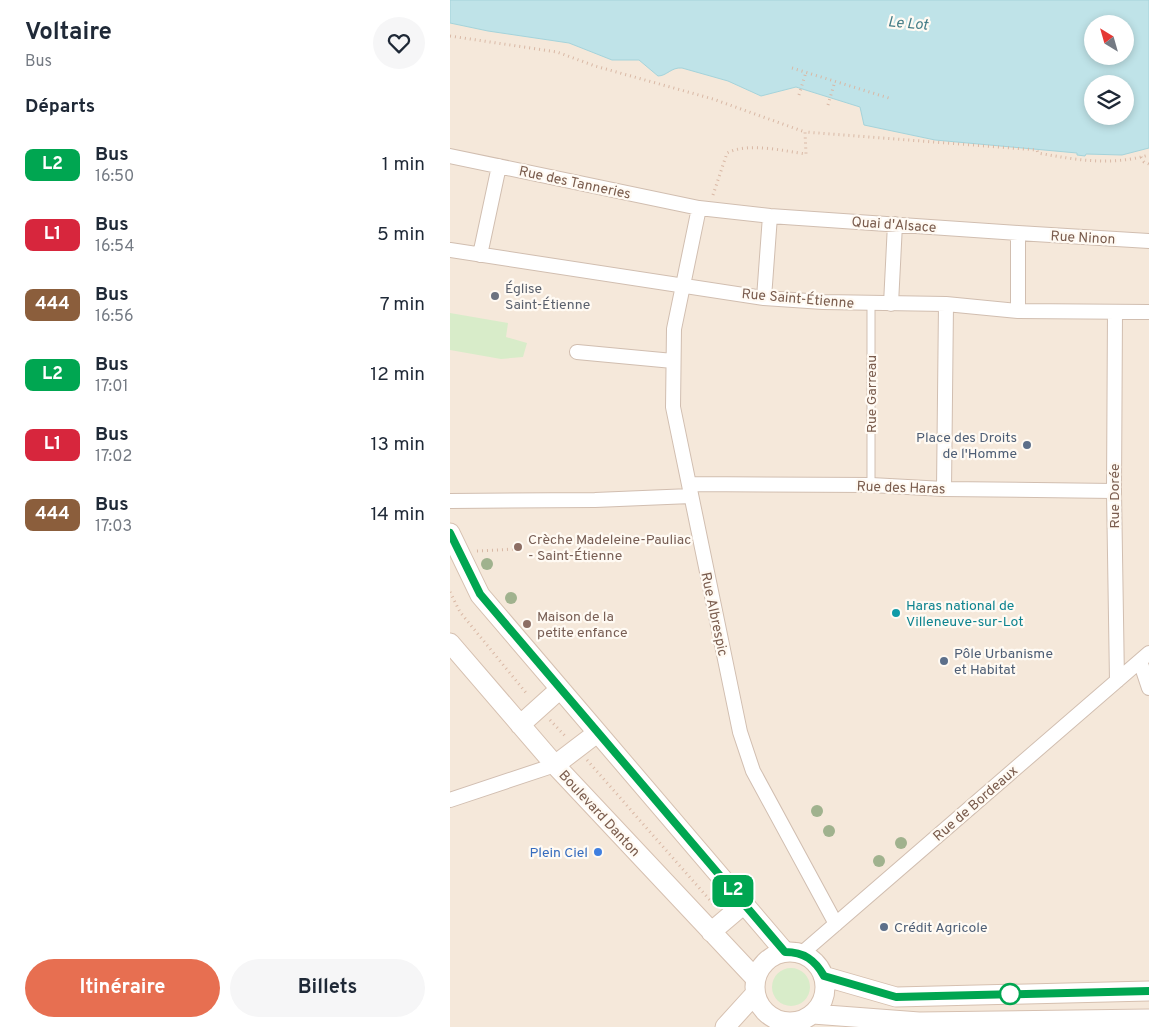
<!DOCTYPE html>
<html lang="fr">
<head>
<meta charset="utf-8">
<style>
  :root { --surface:#fff; --page:#f6f6f7; --text:#1f2937; --muted:#747a83; --accent:#e76f51 }
  body { margin:0; font-family:Overpass,sans-serif; background:var(--page); color:var(--text); height:100vh; display:flex; flex-direction:column; font-size:19px; white-space:nowrap }
  * { box-sizing:border-box; margin:0 }
  p { font-size:16px; color:var(--muted) }
  .icon { flex:none; width:28px; height:28px; fill:none; stroke:currentColor; stroke-width:2; stroke-linecap:round; stroke-linejoin:round }
  .map { position:relative; flex:1; overflow:hidden }
  .sheet { display:flex; flex-direction:column; background:var(--surface); width:450px }
  .sheet>* { flex:none }
  .badge { padding:0 10px; border-radius:8px; font-size:18px; line-height:32px }
  .needle { width:32px; rotate:323deg }
  .controls { position:absolute; left:634px; top:15px; display:grid; gap:10px }
  .controls a { display:grid; place-items:center; width:50px; height:50px; border-radius:50%; background:var(--surface); box-shadow:0 2px 8px #0003; font-size:25px }
  .map>.badge { position:absolute; translate:-50% -50%; box-shadow:0 0 0 2px #fff }
  h2 { padding:0 25px; font-size:19px; line-height:45px }
  .round { display:grid; place-items:center; flex:none; width:52px; height:52px; border-radius:26px; background:var(--page) }
  .headline { display:flex; align-items:center; justify-content:space-between; height:85px; padding:0 25px }
  h1 { font-size:24px; font-weight:700; line-height:38px }
  .action { display:flex; gap:10px; margin-top:auto; padding:10px 25px }
  .action a { flex:1; height:58px; border-radius:30px; background:var(--accent); color:#fff; font-size:20px; font-weight:700; line-height:58px; text-align:center }
  .action a+a { background:var(--page); color:var(--text) }
  ul { padding:0; list-style:none }
  li { display:flex; align-items:center; gap:15px; height:70px; padding:0 25px }
  li div { flex:1 }
  li b { display:block; font-size:19px }
  li em { font-style:normal }
  li .badge { min-width:55px; font-weight:700; text-align:center }
  main { display:flex; flex:1; min-height:0 }
  .map>svg:first-child { display:block }
  .residential { fill:#f5e8da }
  .green { fill:#d8ecc9 }
  .water { fill:#bfe3e8; stroke:#a5d3da; fill-rule:evenodd }
  .lines { fill:none; stroke-linecap:round; stroke-linejoin:round }
  .lane-casing { stroke:#d1beb0; stroke-width:9 }
  .street-casing { stroke:#d1beb0; stroke-width:16 }
  .secondary-casing { stroke:#d6c0b0; stroke-width:21 }
  .path { stroke:#d9b8a5; stroke-width:3; stroke-dasharray:1 4; stroke-linecap:butt }
  .lane { stroke:#fff; stroke-width:7 }
  .street { stroke:#fff; stroke-width:14 }
  .secondary { stroke:#fff; stroke-width:19 }
  .tree { fill:#a0b28e }
  .line-casing { stroke:#fff; stroke-width:11 }
  .line { stroke:#00a651; stroke-width:8 }
  .worship-dot { fill:#6b7280; stroke:#fffaf3; stroke-width:2 }
  .service-dot { fill:#5c6f8a; stroke:#fffaf3; stroke-width:2 }
  .education-dot { fill:#8d6e63; stroke:#fffaf3; stroke-width:2 }
  .culture-dot { fill:#0f9aa8; stroke:#fffaf3; stroke-width:2 }
  .shop-dot { fill:#3f7fe0; stroke:#fffaf3; stroke-width:2 }
  .stop-dot { fill:#fff; stroke:#00a651; stroke-width:2.5 }
  .labels { text-anchor:middle; stroke-width:4.5; stroke-linejoin:round; paint-order:stroke }
  .street-label { font-size:14px; fill:#7a5c4d; stroke:#fffaf3 }
  .worship-label { font-size:14px; fill:#5b616d; stroke:#fffaf3; text-anchor:start }
  .service-label { font-size:14px; fill:#4e5e75; stroke:#fffaf3; text-anchor:start }
  .education-label { font-size:14px; fill:#785e54; stroke:#fffaf3; text-anchor:start }
  .culture-label { font-size:14px; fill:#0d838f; stroke:#fffaf3; text-anchor:start }
  .shop-label { font-size:14px; fill:#366cbe; stroke:#fffaf3; text-anchor:end }
  .water-label { font-size:15px; font-style:italic; fill:#437c86; stroke:#fffaf3 }
</style>
</head>
<body>
<main>
<section class="sheet">
<div class="headline"><div><h1>Voltaire</h1><p>Bus</p></div><a class="round"><svg class="icon" aria-label="heart" viewBox="0 0 24 24"><path d="M12 20l-8-8c-3-5 5-10 8-4 3-6 11-1 8 4z"/></svg></a></div>
<h2>Départs</h2>
<ul>
<li><span class="badge" style="background:#00a651;color:#fff">L2</span><div><b>Bus</b><p>16:50</p></div><em>1 min</em></li>
<li><span class="badge" style="background:#d7263d;color:#fff">L1</span><div><b>Bus</b><p>16:54</p></div><em>5 min</em></li>
<li><span class="badge" style="background:#8b5e3c;color:#fff">444</span><div><b>Bus</b><p>16:56</p></div><em>7 min</em></li>
<li><span class="badge" style="background:#00a651;color:#fff">L2</span><div><b>Bus</b><p>17:01</p></div><em>12 min</em></li>
<li><span class="badge" style="background:#d7263d;color:#fff">L1</span><div><b>Bus</b><p>17:02</p></div><em>13 min</em></li>
<li><span class="badge" style="background:#8b5e3c;color:#fff">444</span><div><b>Bus</b><p>17:03</p></div><em>14 min</em></li>
</ul>
<div class="action"><a>Itinéraire</a><a>Billets</a></div>
</section>
<div class="map">
<svg width="699" height="1027" viewBox="0 0 699 1027">
  <rect width="100%" height="100%" fill="#fdf6ec"/>
  <path class="residential" d="M0 23 38 31 119 43 162 60H189L208 76 214 75 224 68H232L278 81 311 96 346 87 410 107 451 133 485 140 651 155H672L699 148V1027H0Z"/>
  <path class="green" d="M0 313 58 323 56 337 77 343 73 357 51 359 0 350Z
    M322 987a19 19 0 1 1 38 0a19 19 0 1 1-38 0Z"/>
  <path class="water" d="M0 0H699V148L672 155 636 154 635 156 627 155V153L485 140 414 125 410 107 346 87 311 96 278 81 232 68C221 67 217 76 208 76L189 60H162L119 43 38 31 0 23ZM642 24H675V56H642ZM642 84H675V116H642Z"/>
  <g class="lines">
    <defs>
      <path id="lane" d="M421 485V303"/>
      <path id="street" d="M0 156 249 208 320 216 568 233 699 241
        M249 208 224 329 223 407 290 732 303 771 386 924
        M568 233V311
        M0 250 314 298 373 302 496 304 568 311 699 312
        M30 255 49 166
        M314 298 320 216
        M441 304 445 224
        M665 312 664 491 667 681
        M127 352 223 361
        M239 484 421 485 494 489 664 491
        M494 489 496 304
        M0 501 145 500 241 496
        M690 661 699 688
        M0 800 105 765
        M351 954 699 653"/>
      <path id="secondary" d="M0 533 30 595 335 952
        M0 643 105 765 306 979
        M70 725 110 689
        M105 765 147 733
        M261 932 294 904
        M305 987a35 35 0 1 1 70 0a35 35 0 1 1-70 0Z
        M373 976 446 997 699 991
        M363 1014 469 1022 699 1019
        M275 1027 305 994"/>
    </defs>
    <use href="#lane" class="lane-casing"/>
    <use href="#street" class="street-casing"/>
    <use href="#secondary" class="secondary-casing"/>
    <path class="path" d="M0 36 107 52 145 66 263 99 355 132
      M342 68 442 99
      M349 95 356 72
      M378 105 385 81
      M691 157 694 162 699 164
      M263 195 277 153C298 142 334 151 356 154L355 132 587 150 588 153C627 160 660 166 699 155
      M27 551 65 549
      M0 592 10 612 77 694
      M100 720 116 737
      M137 760 265 906"/>
    <use href="#lane" class="lane"/>
    <use href="#street" class="street"/>
    <use href="#secondary" class="secondary"/>
  </g>
  <g class="tree">
    <circle cx="37" cy="564" r="6"/>
    <circle cx="61" cy="598" r="6"/>
    <circle cx="367" cy="811" r="6"/>
    <circle cx="379" cy="831" r="6"/>
    <circle cx="451" cy="843" r="6"/>
    <circle cx="429" cy="861" r="6"/>
  </g>
  <g class="lines">
    <defs>
      <path id="line" d="M0 533 30 594 335 952C354 952 365 960 374 976L446 997 699 991"/>
    </defs>
    <use href="#line" class="line-casing"/>
    <use href="#line" class="line"/>
  </g>
  <circle class="worship-dot" cx="45" cy="296" r="5"/>
  <g class="service-dot">
    <circle cx="577" cy="445" r="5"/>
    <circle cx="494" cy="661" r="5"/>
    <circle cx="434" cy="927" r="5"/>
  </g>
  <g class="education-dot">
    <circle cx="68" cy="547" r="5"/>
    <circle cx="77" cy="624" r="5"/>
  </g>
  <circle class="culture-dot" cx="446" cy="613" r="5"/>
  <circle class="shop-dot" cx="148" cy="852" r="5"/>
  <circle class="stop-dot" cx="560" cy="994" r="10"/>
  <g class="labels">
    <g class="street-label">
      <text transform="translate(125 182) rotate(12)" y="5">Rue des Tanneries</text>
      <text transform="translate(444 224) rotate(4)" y="5">Quai d'Alsace</text>
      <text transform="translate(633 237) rotate(3)" y="5">Rue Ninon</text>
      <text transform="translate(348 298) rotate(5)" y="5">Rue Saint-Étienne</text>
      <text transform="translate(421 394) rotate(-90)" y="5">Rue Garreau</text>
      <text transform="translate(451 487) rotate(2)" y="5">Rue des Haras</text>
      <text transform="translate(664 496) rotate(-90)" y="5">Rue Dorée</text>
      <text transform="translate(265 614) rotate(78)" y="5">Rue Albrespic</text>
      <text transform="translate(525 803) rotate(-41)" y="5">Rue de Bordeaux</text>
      <text transform="translate(150 813) rotate(47)" y="5">Boulevard Danton</text>
    </g>
    <g class="worship-label">
      <text x="55" y="293">Église<tspan x="55" dy="16">Saint-Étienne</tspan></text>
    </g>
    <g class="service-label">
      <text x="567" y="442" text-anchor="end">Place des Droits<tspan x="567" dy="16">de l'Homme</tspan></text>
      <text x="504" y="658">Pôle Urbanisme<tspan x="504" dy="16">et Habitat</tspan></text>
      <text x="444" y="932">Crédit Agricole</text>
    </g>
    <g class="education-label">
      <text x="78" y="544">Crèche Madeleine-Pauliac<tspan x="78" dy="16">- Saint-Étienne</tspan></text>
      <text x="87" y="621">Maison de la<tspan x="87" dy="16">petite enfance</tspan></text>
    </g>
    <g class="culture-label">
      <text x="456" y="610">Haras national de<tspan x="456" dy="16">Villeneuve-sur-Lot</tspan></text>
    </g>
    <g class="shop-label">
      <text x="138" y="857">Plein Ciel</text>
    </g>
    <g class="water-label">
      <text transform="translate(458 23) rotate(5)" y="5">Le Lot</text>
    </g>
  </g>
</svg>
<div class="controls">
<a><svg class="needle" viewBox="-14 -14 28 28"><path d="M0-13l5 13h-10z" fill="#e53935"/><path d="M0 13l5-13h-10z" fill="#747a83"/></svg></a>
<a><svg class="icon" aria-label="layers" viewBox="0 0 24 24"><path d="M12 4l9 5-9 5-9-5zM3 14l9 5 9-5"/></svg></a>
</div>
<b class="badge" style="left:283px;top:891px;background:#00a651;color:#fff">L2</b>
</div>
</main>
</body>
</html>
